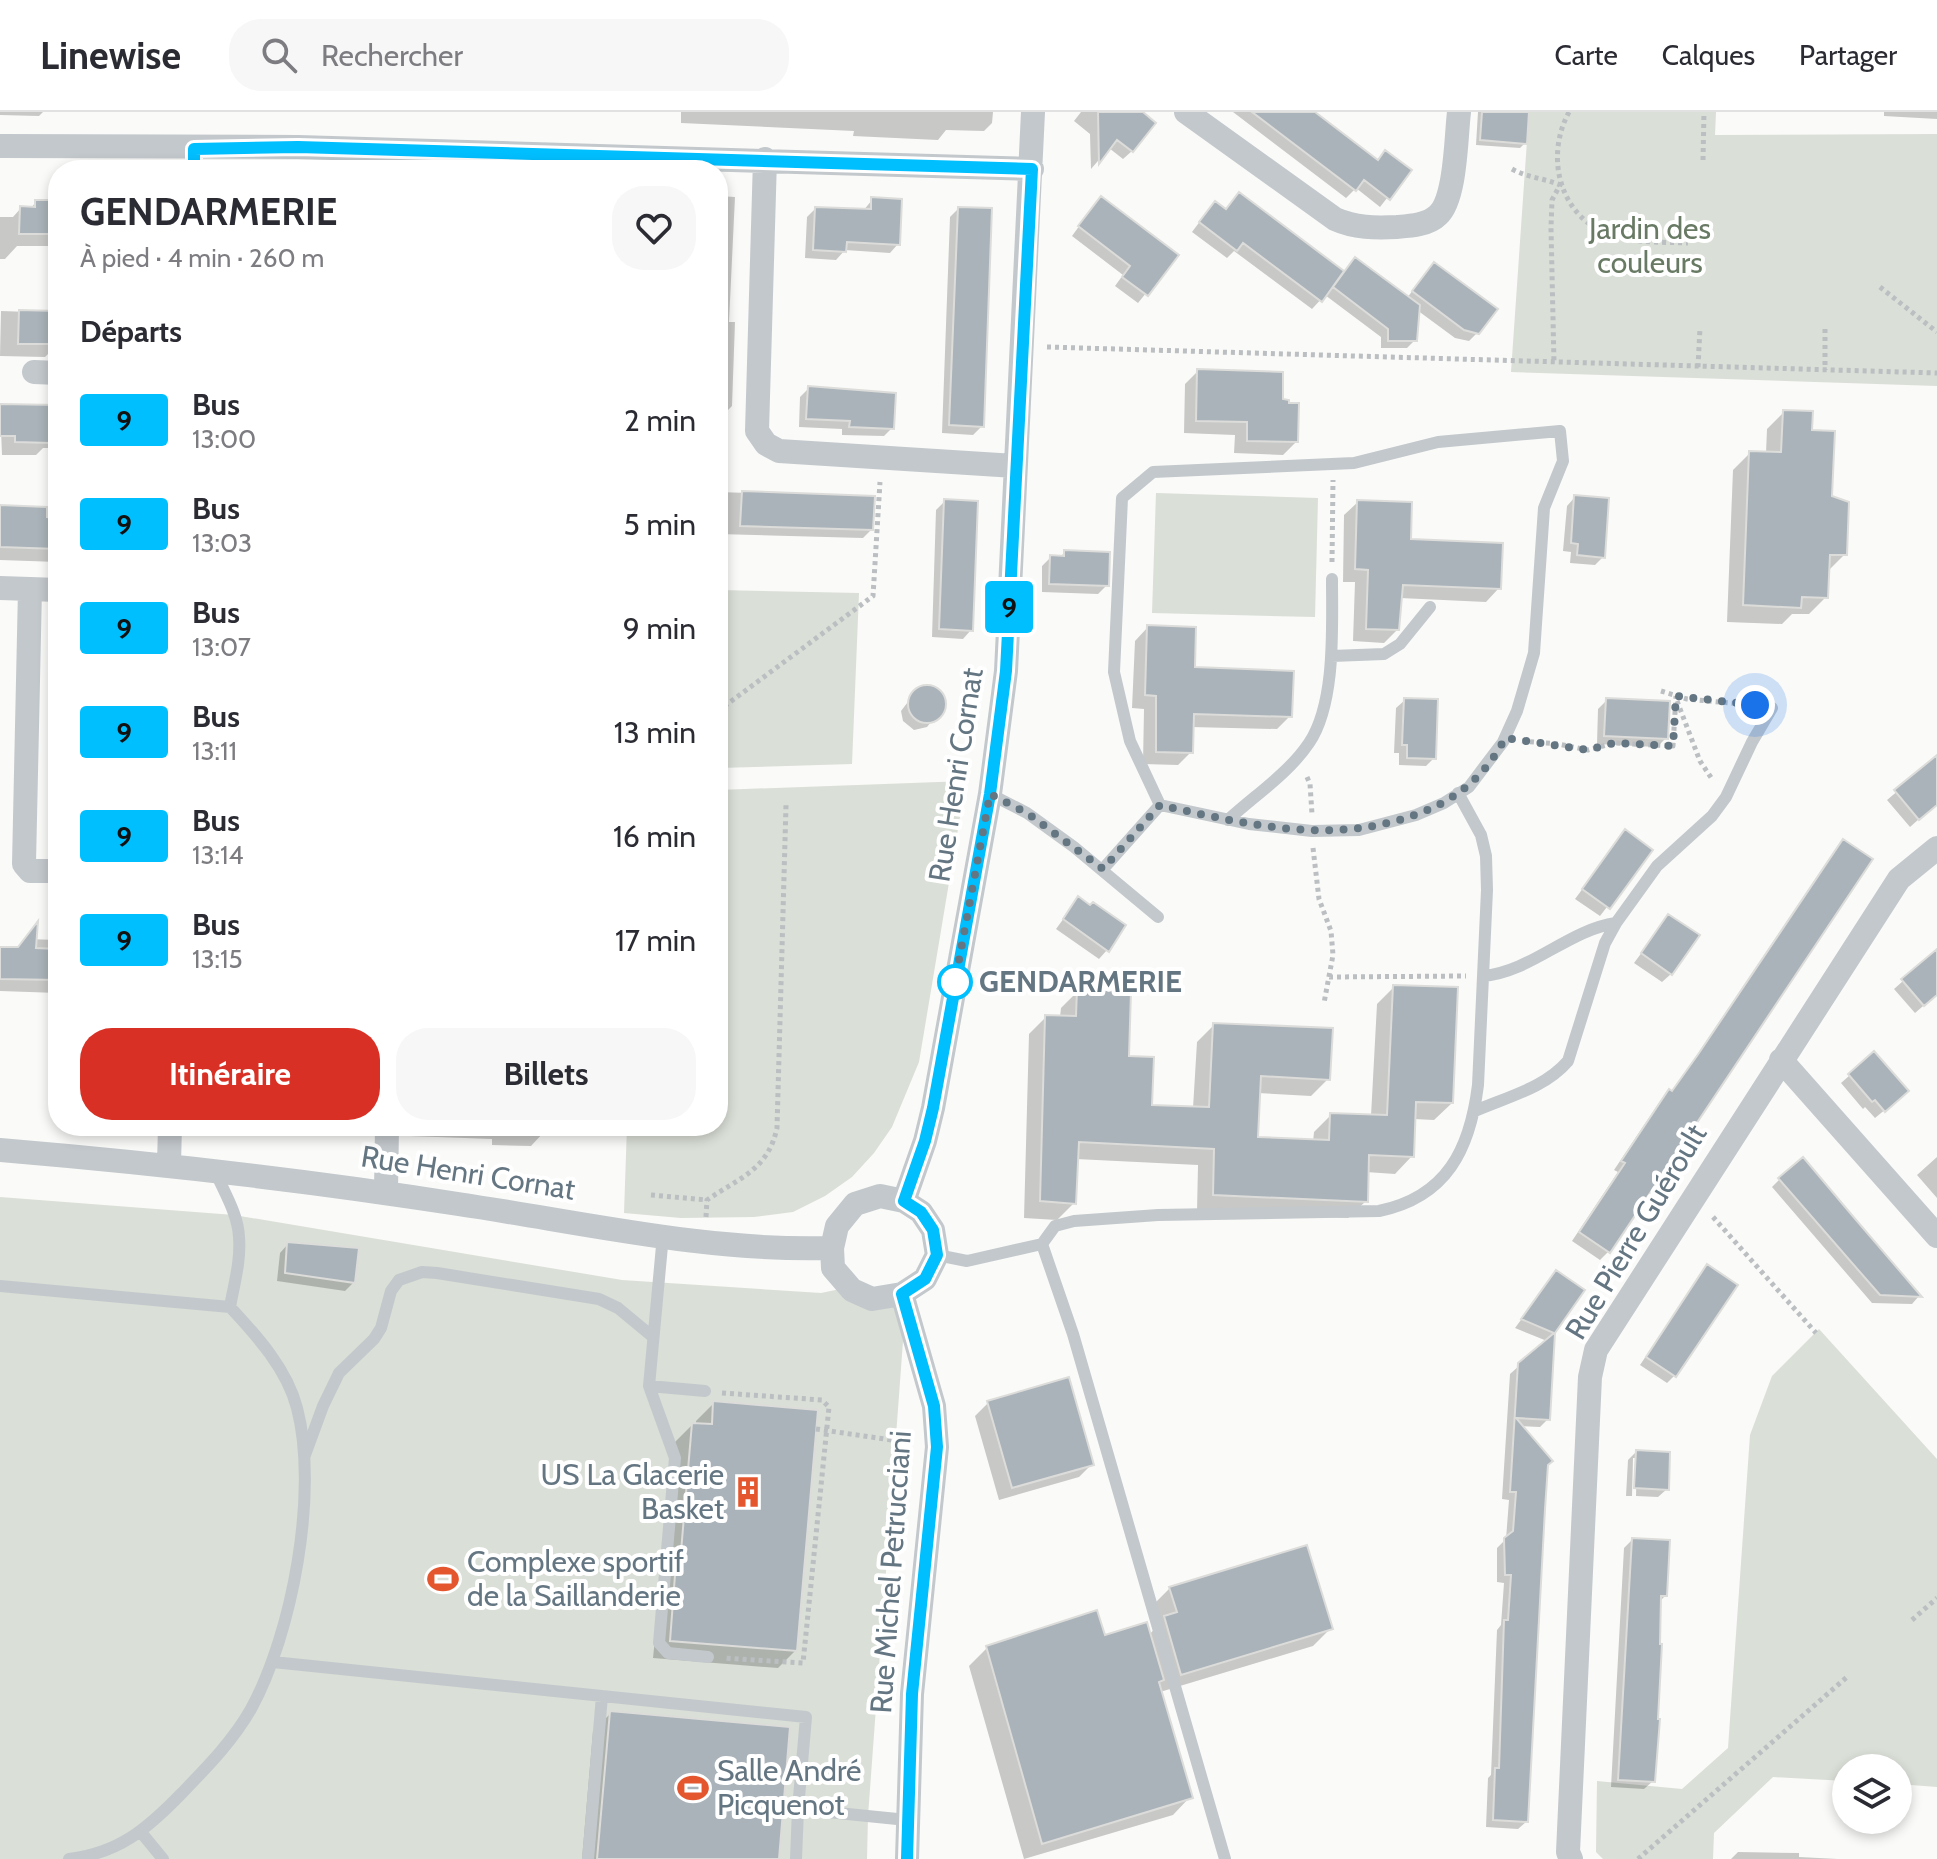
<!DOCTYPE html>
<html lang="fr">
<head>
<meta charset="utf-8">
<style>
  :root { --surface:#fff; --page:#f7f7f7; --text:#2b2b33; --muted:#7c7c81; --line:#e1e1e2; --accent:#d93025 }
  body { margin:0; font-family:Cabin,sans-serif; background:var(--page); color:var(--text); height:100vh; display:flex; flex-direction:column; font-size:30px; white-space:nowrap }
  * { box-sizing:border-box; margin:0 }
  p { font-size:26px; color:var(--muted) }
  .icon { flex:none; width:44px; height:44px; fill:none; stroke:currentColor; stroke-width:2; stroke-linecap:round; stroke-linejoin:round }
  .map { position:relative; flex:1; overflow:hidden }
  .panel { position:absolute; left:48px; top:48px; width:680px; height:976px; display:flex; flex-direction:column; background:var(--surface); border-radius:32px; box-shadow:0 4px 12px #0003 }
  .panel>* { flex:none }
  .badge { padding:0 16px; border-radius:6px; font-size:28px; line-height:52px }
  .buttons { position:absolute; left:1832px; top:1642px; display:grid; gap:16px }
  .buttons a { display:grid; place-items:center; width:80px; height:80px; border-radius:50%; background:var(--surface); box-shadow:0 4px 12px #0003; font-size:40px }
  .you { position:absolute; width:40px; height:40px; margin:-20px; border:6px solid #fff; border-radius:50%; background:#1a73e8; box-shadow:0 0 0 12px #1a73e833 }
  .map>.badge { position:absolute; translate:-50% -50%; box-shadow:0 0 0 4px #fff }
  h2 { padding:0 32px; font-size:30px; line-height:72px }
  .round { display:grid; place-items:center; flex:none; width:84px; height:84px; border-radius:32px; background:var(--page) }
  .overview { display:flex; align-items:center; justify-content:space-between; height:136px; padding:0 32px }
  h1 { font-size:38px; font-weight:700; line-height:60px }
  .action { display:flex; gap:16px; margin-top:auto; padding:16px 32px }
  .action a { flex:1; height:92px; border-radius:32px; background:var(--accent); color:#fff; font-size:32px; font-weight:700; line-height:92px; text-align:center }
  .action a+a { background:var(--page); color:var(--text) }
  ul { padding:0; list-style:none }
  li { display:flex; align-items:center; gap:24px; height:104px; padding:0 32px }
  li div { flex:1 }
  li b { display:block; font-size:30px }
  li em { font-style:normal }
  li .badge { min-width:88px; font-weight:700; text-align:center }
  header { display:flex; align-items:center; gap:48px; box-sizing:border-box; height:112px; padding:0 40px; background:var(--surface); border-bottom:2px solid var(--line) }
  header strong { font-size:38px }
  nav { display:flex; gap:44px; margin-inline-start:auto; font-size:28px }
  .search { width:560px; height:72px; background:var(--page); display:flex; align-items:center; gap:20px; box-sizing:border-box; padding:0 28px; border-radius:32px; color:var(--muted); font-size:30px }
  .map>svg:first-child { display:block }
  .green { fill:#dadfd7 }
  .shadow { fill:#0003 }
  .building { fill:#aab3b9; stroke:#dcdcda; stroke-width:2 }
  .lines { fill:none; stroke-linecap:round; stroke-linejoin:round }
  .path { stroke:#bbbfc2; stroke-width:5; stroke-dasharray:4 4; stroke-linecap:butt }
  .lane { stroke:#c3c8cc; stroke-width:12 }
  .street { stroke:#c3c8cc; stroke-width:24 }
  .line-casing { stroke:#fff; stroke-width:18 }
  .line { stroke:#00bfff; stroke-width:12 }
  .walk { stroke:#657683; stroke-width:8; stroke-dasharray:0 14.4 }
  .stop-dot { fill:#fff; stroke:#00bfff; stroke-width:4 }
  .labels { text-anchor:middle; stroke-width:8; stroke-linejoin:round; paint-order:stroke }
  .park-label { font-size:30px; fill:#687a64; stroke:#fff }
  .street-label { font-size:30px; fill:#657683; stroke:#fff }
  .stop-label { font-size:30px; font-weight:bold; fill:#657683; stroke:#fff; text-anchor:start }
  .poi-label { font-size:30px; fill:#657683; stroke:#fff; text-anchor:start }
</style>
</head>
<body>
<header>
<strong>Linewise</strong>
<div class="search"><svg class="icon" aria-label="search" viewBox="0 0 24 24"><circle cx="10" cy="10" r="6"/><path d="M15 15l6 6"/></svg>Rechercher</div>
<nav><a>Carte</a><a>Calques</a><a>Partager</a></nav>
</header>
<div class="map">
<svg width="1937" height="1747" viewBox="0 0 1937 1747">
  <rect width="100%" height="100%" fill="#fafaf8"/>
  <path class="green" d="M1529 0H1716L1715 23 1937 22V274L1511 260Z
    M1156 381 1318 386 1315 505 1152 501Z
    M718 478 859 481 852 652 718 656Z
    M966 669 919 950 892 1015 874 1041 852 1065 825 1084 793 1100 754 1105 681 1106 624 1101 627 1014H718V678Z
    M0 1085 234 1103 622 1168 821 1181 845 1176 898 1193 903 1229 868 1704 867 1747H0Z
    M1819 1217 1937 1347V1675L1898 1672V1656H1846V1669L1773 1665 1714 1721 1713 1747H1603L1596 1740 1597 1669 1682 1677 1728 1636 1750 1323 1772 1264Z"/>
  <path class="shadow" d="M0 0H43L39 4 0 3Z
    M681 0H993L992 11 984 19 946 18 938 28 853 24 854 19 681 11Z
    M1081 0H1140L1132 39 1123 47 1109 36 1091 57 1090 22 1074 9Z
    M1233 0H1312L1376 49 1386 40 1409 58 1380 95 1356 76 1346 86Z
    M1478 0H1527L1525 31 1520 36 1476 33Z
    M1884 0H1937V7L1884 4Z
    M1240 83 1343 161 1355 147 1407 186 1426 161 1478 220 1469 229 1455 226 1417 198 1415 228 1407 236H1381V225L1325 183 1312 197 1234 139 1227 146 1192 120 1207 100 1225 99Z
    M718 84 735 85 729 210H735L732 294 723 303H719L718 327Z
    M872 88 898 132 890 141 845 138 836 148 805 146 807 105 815 97 863 99Z
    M36 90H58V134H17L5 147H0V105H13L21 96 30 97Z
    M1093 95 1176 144 1138 191 1115 174 1123 163 1072 124Z
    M958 97 982 314 973 323 942 321 950 105Z
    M1 199 58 201V253L48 252V242L45 245 0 244Z
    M1198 259 1287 293 1296 330 1283 343 1234 341 1235 323 1184 321 1185 272Z
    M809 276 892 316 884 324 842 323V317L799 315 800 285Z
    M0 293 58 294V336H43L36 343H2Z
    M1784 300 1810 319 1845 442 1828 459 1826 485 1809 502H1792L1782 512 1727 510 1733 358 1750 341H1766L1767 317Z
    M718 380 873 385 871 418 863 426 718 422Z
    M1575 385 1603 445 1595 453 1570 451 1571 440 1563 439 1567 394Z
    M945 389 971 518 963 527 932 525 936 398Z
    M1358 390 1409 429 1499 476 1486 490 1400 486 1397 518 1384 531 1353 529 1355 470H1343L1344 403Z
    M0 395 58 397V450L0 448Z
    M1065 440 1107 473 1098 482 1042 480V454L1051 445 1059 446Z
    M1148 515 1193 557 1290 604 1277 617 1191 615V640L1178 653 1143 652 1144 597 1132 596 1135 529Z
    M931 576 940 581 944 594 927 615 914 618 903 609 901 599 917 578Z
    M1405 588 1434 646 1426 654 1399 653V641H1394L1396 596Z
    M1607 588 1666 626 1657 635 1597 632 1598 597Z
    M1937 646V691L1910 715 1887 688Z
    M1625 720 1650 739 1600 804 1575 787Z
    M1843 730 1871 748 1608 1140 1600 1148 1572 1129 1618 1060 1614 1058 1661 988 1671 981 1691 952 1835 738Z
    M1078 787 1107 838 1099 847 1056 817Z
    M1669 804 1671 862 1662 870 1634 851Z
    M26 827 58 828V881L0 879V837H16Z
    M1937 839V882L1915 901 1894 877Z
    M1394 875 1452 991 1434 1008 1414 1007 1412 1044 1395 1062 1366 1060V1089L1348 1106 1197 1100 1198 1053 1076 1047 1074 1091 1057 1108 1024 1106 1029 922 1046 905H1060L1061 896 1078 879 1127 946 1150 995 1193 996 1197 930 1214 913 1328 967 1311 984 1258 981 1256 1026 1313 1030 1314 1020 1331 1003 1371 1004 1377 892Z
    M1874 942 1898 987 1875 1006 1865 995 1863 997 1841 971Z
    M409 1014H544V1020L531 1034 492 1033V1027L409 1024Z
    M1937 1045V1086L1917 1063Z
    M1780 1067 1919 1184 1912 1192 1872 1191 1772 1075Z
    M288 1132 353 1171 345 1179 277 1169 280 1141Z
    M1707 1154 1674 1264 1667 1271 1640 1253Z
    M1556 1160 1548 1307 1540 1315 1520 1314 1546 1354 1527 1709 1518 1717 1486 1715 1488 1666 1491 1663 1497 1518 1501 1513 1504 1471 1497 1470V1436L1506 1427 1509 1388 1502 1387 1510 1262 1547 1229 1515 1216Z
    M714 1291 795 1539 778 1556 653 1546 675 1330 692 1313H696V1309Z
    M988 1291 1092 1352 1079 1365 999 1388 975 1304Z
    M1636 1340 1667 1377 1658 1385 1636 1384 1637 1346H1633L1632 1384H1626L1628 1348Z
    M1632 1428 1665 1484 1659 1490 1653 1669 1644 1677 1611 1675 1624 1436Z
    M1170 1476 1330 1517 1313 1534 1160 1580 1190 1685 1173 1703 1024 1747 969 1554 987 1536 1149 1523 1158 1513 1152 1494Z
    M611 1601 777 1747H582L593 1619Z
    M1738 1740 1799 1741V1745L1838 1747H1731Z"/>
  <path class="building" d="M1098 0H1143L1156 11 1133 40 1117 28 1099 52Z
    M1252 0H1315L1378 48 1385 38 1412 58 1390 88 1364 68 1356 79Z
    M1482 0H1529L1527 32 1480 28Z
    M1239 80 1344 159 1322 190 1243 131 1237 139 1199 110 1215 89 1226 97Z
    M1101 84 1179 143 1148 184 1122 165 1130 154 1078 114Z
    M871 85 902 87 900 133 847 130 846 140 813 138 815 95 871 97Z
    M35 88H58V122H19L20 94 35 95Z
    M958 95 992 96 984 315 949 313Z
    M1355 145 1420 193 1417 229H1388V217L1333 175Z
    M1434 150 1498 197 1479 222 1464 218 1412 179Z
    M19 198 58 199V232H18Z
    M1197 257 1283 260V287L1289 288V291H1299L1298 330 1247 329V310L1196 309Z
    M808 274 896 281 894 317 849 315 850 309 806 307Z
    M0 292 58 293V324H51V331L15 330V324H0Z
    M1783 298 1813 299 1812 318 1835 319 1832 384 1849 390 1847 443H1830L1828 486 1802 485 1801 496 1743 493 1749 339 1781 340Z
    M742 379 875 384 873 418 740 414Z
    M1574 383 1609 386 1605 446 1577 443 1578 432 1571 431Z
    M944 387 978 389 973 519 939 517Z
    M1357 388 1412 390 1411 427 1503 431 1501 477 1403 473 1399 518 1366 517 1368 458 1355 457Z
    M0 393 47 395V405L58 406V437L0 435Z
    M1064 438 1110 440 1109 474 1049 472 1050 443 1064 444Z
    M1147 513 1196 515 1195 555 1294 559 1292 605 1194 602 1193 641 1156 640V584L1145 583Z
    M908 592a19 19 0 1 1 38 0a19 19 0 1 1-38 0Z
    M1404 586 1438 587 1436 647 1407 646V633H1402Z
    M1606 586 1670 589 1668 627 1604 624Z
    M1937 643V693L1919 708 1894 678Z
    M1625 717 1653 738 1610 797 1582 777Z
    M1843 727 1873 747 1610 1141 1579 1120 1625 1051 1621 1049 1669 977 1672 979 1699 941Z
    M1078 784 1090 793 1093 790 1126 813 1109 840 1063 807Z
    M1668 802 1700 823 1672 863 1641 841Z
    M38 809 36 836 58 837V868L0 867V835H18Z
    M1937 837V883L1924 894 1901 867Z
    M1393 873 1458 875 1453 991 1416 990 1414 1045 1369 1043 1368 1090 1213 1083 1214 1037 1079 1030 1076 1092 1040 1089 1045 903 1076 904 1077 877 1131 879 1129 944 1154 945 1152 993 1209 995 1213 911 1333 916 1330 968 1261 964 1258 1025 1329 1028 1330 1001 1387 1003Z
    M1874 939 1909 979 1885 1000 1875 988 1872 990 1848 962Z
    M1803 1045 1851 1102 1922 1185 1880 1183 1778 1066Z
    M287 1130 359 1136 355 1171 285 1161Z
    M1707 1152 1738 1173 1676 1265 1646 1245Z
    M1556 1158 1585 1178 1555 1221 1550 1308 1516 1306 1553 1349 1548 1353 1545 1397 1528 1710 1493 1708 1495 1656H1499L1504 1508H1508L1511 1463H1505L1504 1426 1513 1419 1516 1380H1510L1518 1251 1554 1221 1521 1207Z
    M1069 1265 1094 1353 1012 1376 987 1289Z
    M713 1289 818 1298 797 1539 670 1529 675 1463H679L692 1311 712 1312Z
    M1636 1338 1670 1340 1669 1378 1634 1376Z
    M1632 1426 1670 1428 1667 1484H1661L1660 1532H1662L1658 1607H1660L1655 1670 1618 1668Z
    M1307 1433 1333 1517 1181 1563 1164 1504 1177 1500 1169 1475Z
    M1097 1498 1105 1523 1147 1510 1164 1568 1159 1570 1193 1686 1042 1732 986 1534Z
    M610 1599 790 1615 779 1747H597Z"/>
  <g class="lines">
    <path class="path" d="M1569 0C1544 46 1560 107 1613 124 1637 131 1663 130 1688 131
      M1703 48 1704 0
      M1512 57C1528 66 1544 66 1560 73L1552 88 1551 116 1554 251
      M1880 175 1937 220
      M1825 217V258
      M1047 235 1937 261
      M1698 255 1700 216
      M1332 450 1333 368
      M1661 579 1687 587 1752 593
      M1677 589 1700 649 1712 667
      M718 599 873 484 880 370
      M1522 629 1558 632 1588 638 1614 631 1673 634 1676 584
      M1307 665 1310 672 1312 702
      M1313 736 1319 787 1331 819 1333 843 1324 891
      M1329 865 1466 864
      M651 1083 707 1088
      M706 1105 707 1088C739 1066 768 1058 777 1016L786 693
      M1713 1105 1816 1221
      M722 1281 822 1288 829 1295 803 1551 724 1546
      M816 1317 912 1331
      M1912 1508 1937 1486
      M1638 1747 1847 1565"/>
    <path class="lane" d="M1560 319 1563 349 1544 396 1534 541 1517 599 1503 630 1469 675 1444 691 1416 703 1359 718 1312 719 1249 712 1160 693 1130 629 1114 560 1122 386 1153 360 1354 351 1438 330Z
      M1332 544 1384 542 1400 532 1430 495
      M990 682 1027 701 1074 735 1158 805
      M1228 708C1254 684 1289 661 1309 631 1336 591 1332 515 1332 467
      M1103 757 1160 693
      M1483 864C1531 860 1568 818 1616 811
      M1475 999C1507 985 1545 976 1568 949L1605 831 1616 811 1657 754 1712 704 1726 685 1752 630 1772 596
      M663 1123 649 1274 705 1279
      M1042 1132 1055 1114 1074 1109 1158 1103 1379 1099C1447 1085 1470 1037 1478 973L1487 778 1486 744 1481 723 1458 681
      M937 1143 967 1149 1042 1132 1073 1222 1225 1747
      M0 1174 230 1195C234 1172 241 1149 239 1125 238 1102 224 1080 215 1059
      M649 1274 675 1346 659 1531 668 1541 708 1545
      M305 1343 323 1294 339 1261 374 1227 381 1216 391 1179 399 1168 422 1160 437 1161 599 1187 618 1196 653 1225
      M273 1550 806 1605 798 1697 907 1708
      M140 1719 163 1747
      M69 1747C119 1741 147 1717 181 1682 206 1656 233 1629 251 1597 292 1522 319 1380 297 1296 287 1257 257 1224 230 1195
      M588 1747 602 1584
      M796 1747 798 1697"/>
    <path class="street" d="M1186 0 1335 107C1355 116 1375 116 1397 115 1410 114 1428 113 1438 103 1456 87 1456 24 1459 0
      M0 34 298 35 1032 57
      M765 47 757 319 766 332 779 339 1015 354
      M34 260 58 261
      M0 476 30 477
      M58 478 30 477 24 752 30 759H58
      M1781 948 1937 1124
      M0 1038C154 1051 306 1068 458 1092 580 1110 708 1140 832 1136
      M169 1052 170 1014
      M386 1080 387 1014
      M880 1084 904 1089 921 1100 933 1118 937 1143 925 1167 902 1182 872 1187 852 1178 833 1156 832 1136 837 1114 855 1092Z
      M904 1089 925 1029 933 996 990 682 1006 559 1033 0
      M902 1182 934 1294 937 1335 912 1582 907 1747
      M1571 1747 1568 1740 1590 1265 1596 1238 1899 767 1937 736"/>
  </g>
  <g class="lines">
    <defs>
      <path id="line" d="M194 58V37L298 35 1032 57 1006 559 990 682 933 996 925 1029 904 1089 921 1100 933 1118 937 1143 925 1167 902 1182 934 1294 937 1335 912 1582 907 1747"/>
    </defs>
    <use href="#line" class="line-casing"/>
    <use href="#line" class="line"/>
    <path class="walk" d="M955 870 953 880 990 682 1027 701 1103 757 1160 693C1249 713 1337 735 1425 699 1460 685 1488 660 1505 626L1588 638 1614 631 1673 634 1676 584 1755 593"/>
  </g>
  <defs>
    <symbol id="building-bare" viewBox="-9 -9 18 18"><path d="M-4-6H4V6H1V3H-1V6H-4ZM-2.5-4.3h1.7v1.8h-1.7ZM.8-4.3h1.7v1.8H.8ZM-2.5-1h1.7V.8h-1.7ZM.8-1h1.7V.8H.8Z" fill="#e4572e" stroke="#fff" stroke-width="2.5" paint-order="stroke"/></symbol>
    <symbol id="stadium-bare" viewBox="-9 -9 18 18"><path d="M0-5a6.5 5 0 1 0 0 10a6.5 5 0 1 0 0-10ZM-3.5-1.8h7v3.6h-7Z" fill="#e4572e" stroke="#fff" stroke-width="2.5" paint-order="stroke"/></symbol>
  </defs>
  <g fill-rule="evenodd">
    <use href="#building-bare" x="726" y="1358" width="44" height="44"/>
    <use href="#stadium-bare" x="421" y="1445" width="44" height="44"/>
    <use href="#stadium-bare" x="671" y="1654" width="44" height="44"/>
  </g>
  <circle class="stop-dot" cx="955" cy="870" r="16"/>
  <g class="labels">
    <g class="park-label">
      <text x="1650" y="127">Jardin des<tspan x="1650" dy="34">couleurs</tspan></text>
    </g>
    <g class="street-label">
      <text transform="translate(956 663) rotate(-81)" y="10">Rue Henri Cornat</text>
      <text transform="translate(468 1061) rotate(9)" y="10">Rue Henri Cornat</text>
      <text transform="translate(1636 1120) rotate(-59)" y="10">Rue Pierre Guéroult</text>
      <text transform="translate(891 1460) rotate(-86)" y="10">Rue Michel Petrucciani</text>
    </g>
    <g class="stop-label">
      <text x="979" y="880">GENDARMERIE</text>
    </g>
    <g class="poi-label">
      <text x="724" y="1373" text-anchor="end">US La Glacerie<tspan x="724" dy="34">Basket</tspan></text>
      <text x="467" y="1460">Complexe sportif<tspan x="467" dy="34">de la Saillanderie</tspan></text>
      <text x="717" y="1669">Salle André<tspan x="717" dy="34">Picquenot</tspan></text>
    </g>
  </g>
</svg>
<div class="buttons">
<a><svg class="icon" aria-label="layers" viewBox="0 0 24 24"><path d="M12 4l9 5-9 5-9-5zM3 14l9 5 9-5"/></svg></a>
</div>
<div class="you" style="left:1755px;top:593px"></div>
<b class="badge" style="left:1009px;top:495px;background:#00bfff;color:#111">9</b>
<section class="panel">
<div class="overview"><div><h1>GENDARMERIE</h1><p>À pied · 4 min · 260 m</p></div><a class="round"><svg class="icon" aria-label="heart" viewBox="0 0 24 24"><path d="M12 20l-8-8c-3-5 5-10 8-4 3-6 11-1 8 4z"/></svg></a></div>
<h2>Départs</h2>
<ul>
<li><span class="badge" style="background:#00bfff;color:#111">9</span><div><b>Bus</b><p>13:00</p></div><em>2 min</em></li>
<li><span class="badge" style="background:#00bfff;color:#111">9</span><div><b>Bus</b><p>13:03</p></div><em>5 min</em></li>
<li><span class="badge" style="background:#00bfff;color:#111">9</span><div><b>Bus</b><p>13:07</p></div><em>9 min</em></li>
<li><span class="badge" style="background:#00bfff;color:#111">9</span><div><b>Bus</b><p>13:11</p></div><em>13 min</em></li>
<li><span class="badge" style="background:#00bfff;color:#111">9</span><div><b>Bus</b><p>13:14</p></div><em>16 min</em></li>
<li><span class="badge" style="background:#00bfff;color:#111">9</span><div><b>Bus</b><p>13:15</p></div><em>17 min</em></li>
</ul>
<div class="action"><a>Itinéraire</a><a>Billets</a></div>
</section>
</div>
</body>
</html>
